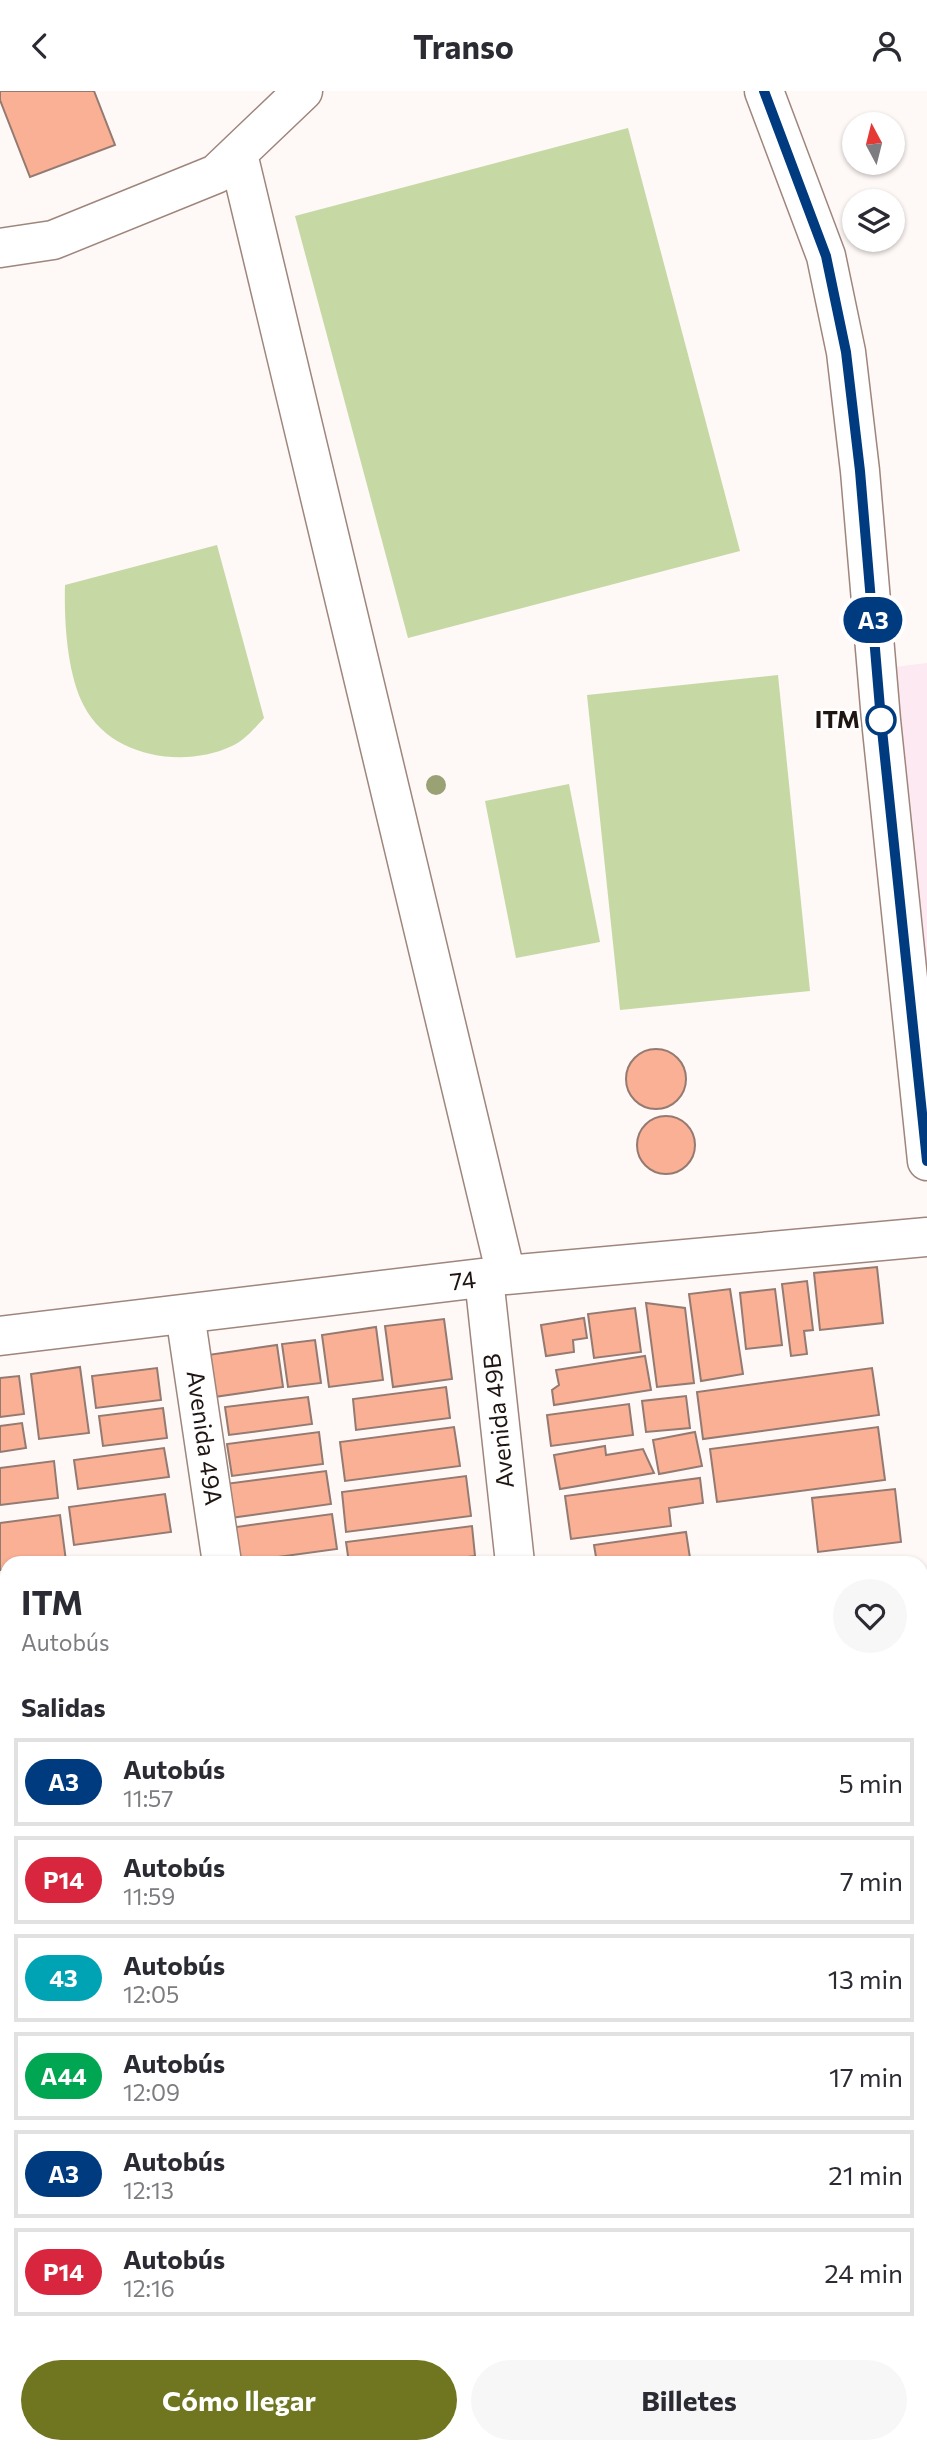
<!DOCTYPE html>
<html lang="es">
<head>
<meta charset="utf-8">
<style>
  :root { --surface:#fff; --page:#f7f7f7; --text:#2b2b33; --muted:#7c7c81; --line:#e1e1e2; --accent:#6f761f }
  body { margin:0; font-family:Commissioner,sans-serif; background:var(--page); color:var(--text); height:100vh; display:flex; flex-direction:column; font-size:26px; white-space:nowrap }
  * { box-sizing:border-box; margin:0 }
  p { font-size:23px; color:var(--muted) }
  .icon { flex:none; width:38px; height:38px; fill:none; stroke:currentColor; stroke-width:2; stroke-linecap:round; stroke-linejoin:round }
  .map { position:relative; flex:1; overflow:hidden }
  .details { position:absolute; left:0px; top:1465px; width:928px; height:898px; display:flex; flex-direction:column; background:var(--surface); border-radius:21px 21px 0 0; box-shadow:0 2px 5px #0004 }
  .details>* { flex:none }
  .badge { padding:0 14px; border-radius:23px; font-size:24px; line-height:46px }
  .needle { width:46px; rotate:353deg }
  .tools { position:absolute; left:842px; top:21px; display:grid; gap:14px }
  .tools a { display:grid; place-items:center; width:63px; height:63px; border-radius:50%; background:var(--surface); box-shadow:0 2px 5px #0004; font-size:35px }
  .map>.badge { position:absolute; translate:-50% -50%; box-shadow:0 0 0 4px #fff }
  h2 { padding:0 21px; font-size:26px; line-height:63px }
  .round { display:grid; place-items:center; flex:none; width:74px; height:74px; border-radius:37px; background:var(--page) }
  .head { display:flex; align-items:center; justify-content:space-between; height:119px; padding:0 21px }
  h1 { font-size:33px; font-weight:700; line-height:52px }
  .action { display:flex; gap:14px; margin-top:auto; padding:14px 21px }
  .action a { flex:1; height:80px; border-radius:42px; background:var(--accent); color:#fff; font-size:28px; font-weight:700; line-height:80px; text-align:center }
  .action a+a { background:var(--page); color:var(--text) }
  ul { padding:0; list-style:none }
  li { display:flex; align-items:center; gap:21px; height:88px; margin:0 14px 10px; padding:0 7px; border:4px solid var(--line); border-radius:0px }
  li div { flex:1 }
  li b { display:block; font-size:26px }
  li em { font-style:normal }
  li .badge { min-width:77px; font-weight:700; text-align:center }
  header { display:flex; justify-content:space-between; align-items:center; height:91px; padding:0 21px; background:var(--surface); font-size:32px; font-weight:700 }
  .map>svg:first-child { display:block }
  .industrial { fill:#fde9f1 }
  .green { fill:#c6d8a4 }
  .building { fill:#fab094; stroke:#947a71; stroke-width:2 }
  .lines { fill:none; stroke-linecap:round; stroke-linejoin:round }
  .minor-casing { stroke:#9f867c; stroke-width:41 }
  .major-casing { stroke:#9f867c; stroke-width:41 }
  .minor { stroke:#fff; stroke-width:38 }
  .major { stroke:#fff; stroke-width:38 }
  .tree { fill:#99a175 }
  .line-casing { stroke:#fff; stroke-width:16 }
  .line { stroke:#003b80; stroke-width:10 }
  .stop-dot { fill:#fff; stroke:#003b80; stroke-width:3.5 }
  .labels { text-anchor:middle; stroke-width:5; stroke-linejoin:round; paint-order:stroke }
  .stop-label { font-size:24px; font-weight:bold; fill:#1f1512; stroke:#fff; text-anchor:end }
  .street-label { font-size:24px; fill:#1f1512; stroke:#fff }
</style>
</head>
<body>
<header><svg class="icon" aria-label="back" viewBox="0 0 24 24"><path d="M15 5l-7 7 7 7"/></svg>Transo<svg class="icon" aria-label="person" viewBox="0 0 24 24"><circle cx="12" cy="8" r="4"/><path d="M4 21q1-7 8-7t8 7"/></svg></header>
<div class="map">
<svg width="927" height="2362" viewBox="0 0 927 2362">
  <rect width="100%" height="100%" fill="#fef8f6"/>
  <path class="industrial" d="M927 572V1067L878 578Z"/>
  <path class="green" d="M628 37 740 460 408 547 295 125Z
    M217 454 264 627C254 638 245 649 232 655 183 678 110 666 84 615 67 583 64 530 65 494Z
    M778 584 810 900 620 919 587 604Z
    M569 693 600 851 516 867 485 710Z
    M927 2114V2362H422L418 2356H920V2115Z"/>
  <path class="building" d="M0 0H94L115 54 30 86 0 9Z
    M626 988a30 30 0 1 1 60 0a30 30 0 1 1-60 0Z
    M637 1054a29 29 0 1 1 58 0a29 29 0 1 1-58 0Z
    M877 1176 883 1232 820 1239 814 1182Z
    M807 1190 813 1239 804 1240 807 1263 791 1265 782 1193Z
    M730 1198 743 1283 701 1290 689 1203Z
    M775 1198 782 1254 746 1258 740 1202Z
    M646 1212 685 1217 694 1292 657 1296Z
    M635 1217 641 1261 594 1267 588 1223Z
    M584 1227 587 1247 573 1249 574 1261 546 1265 541 1234Z
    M444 1228 452 1288 393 1296 385 1235Z
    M376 1236 383 1289 329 1296 322 1244Z
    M315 1249 321 1292 288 1296 282 1253Z
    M277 1254 283 1296 214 1306 208 1264Z
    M645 1265 651 1299 554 1314 552 1299 559 1294 556 1279Z
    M80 1276 89 1342 39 1348 31 1283Z
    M157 1277 161 1309 96 1317 92 1285Z
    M872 1277 879 1324 703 1348 697 1301Z
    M19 1285 24 1323 0 1326V1287Z
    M446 1296 450 1327 356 1339 353 1308Z
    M686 1305 690 1337 646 1341 642 1310Z
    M308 1306 312 1333 229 1344 225 1316Z
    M629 1313 633 1344 551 1355 547 1324Z
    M163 1317 167 1347 103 1355 99 1325Z
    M22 1332 26 1357 0 1361V1335Z
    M454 1336 460 1375 345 1390 340 1351Z
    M878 1336 885 1389 717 1411 710 1358Z
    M319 1341 323 1373 232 1385 227 1353Z
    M695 1341 702 1375 659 1383 653 1349Z
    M605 1355 606 1364 643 1358 654 1382 560 1398 554 1364Z
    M164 1357 169 1386 78 1398 74 1369Z
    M54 1370 58 1407 0 1414V1377Z
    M326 1380 331 1413 230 1427 225 1393Z
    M466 1385 471 1425 346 1441 342 1401Z
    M700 1387 703 1412 669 1417 671 1435 571 1448 565 1405Z
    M895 1398 901 1451 818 1461 812 1407Z
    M165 1403 171 1441 74 1454 69 1416Z
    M332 1423 337 1458 234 1472 229 1437Z
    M60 1424 66 1470 7 1472V1478L0 1479V1432Z
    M472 1435 475 1465 422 1472H349L346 1451Z
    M686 1441 690 1467 654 1472H597L594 1454Z
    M7 1508V1547L0 1548V1509Z
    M7 1554V1584L0 1585V1555Z
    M7 1596V1632L0 1633V1597Z
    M7 1636V1684L0 1685V1637Z"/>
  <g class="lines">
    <defs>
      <path id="minor" d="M238 63 506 1184
        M0 157 53 149 216 83 303 0
        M484 1187 515 1472
        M185 1223 222 1472
        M0 1245 506 1184 927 1146
        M920 1585 927 1584
        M0 1711 7 1710
        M0 2037 7 2098
        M920 2081 927 2080
        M0 2186 7 2185
        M37 2356 38 2362
        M376 2356 377 2362"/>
      <path id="major" d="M764 0 826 165 846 261 860 380 881 629 927 1070"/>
    </defs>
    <use href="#minor" class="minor-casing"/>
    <use href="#major" class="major-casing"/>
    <use href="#minor" class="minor"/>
    <use href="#major" class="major"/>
  </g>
  <circle class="tree" cx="436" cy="694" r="10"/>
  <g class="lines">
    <defs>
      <path id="line" d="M764 0 826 165 846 261 860 380 881 629 927 1070"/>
    </defs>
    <use href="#line" class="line-casing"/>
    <use href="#line" class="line"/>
  </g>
  <circle class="stop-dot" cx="881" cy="629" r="14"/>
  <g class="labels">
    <g class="stop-label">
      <text x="860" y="637">ITM</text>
    </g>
    <g class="street-label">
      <text transform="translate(463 1190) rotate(-7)" y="8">74</text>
      <text transform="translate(499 1330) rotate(-96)" y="8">Avenida 49B</text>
      <text transform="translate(204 1347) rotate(82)" y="8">Avenida 49A</text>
    </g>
  </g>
</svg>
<div class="tools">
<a><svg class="needle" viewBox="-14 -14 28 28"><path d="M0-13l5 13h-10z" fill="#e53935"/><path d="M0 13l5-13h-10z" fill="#7c7c81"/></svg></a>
<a><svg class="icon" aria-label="layers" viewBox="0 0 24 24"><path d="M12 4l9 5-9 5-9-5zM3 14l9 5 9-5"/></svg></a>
</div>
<b class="badge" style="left:873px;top:529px;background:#003b80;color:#fff">A3</b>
<section class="details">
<div class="head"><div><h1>ITM</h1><p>Autobús</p></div><a class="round"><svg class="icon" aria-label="heart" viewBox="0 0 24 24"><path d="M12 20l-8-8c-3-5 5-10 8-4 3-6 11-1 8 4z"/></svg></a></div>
<h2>Salidas</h2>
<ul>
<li><span class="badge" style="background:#003b80;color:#fff">A3</span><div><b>Autobús</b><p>11:57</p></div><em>5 min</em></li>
<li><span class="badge" style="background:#d7263d;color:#fff">P14</span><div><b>Autobús</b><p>11:59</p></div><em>7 min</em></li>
<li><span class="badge" style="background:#00a3b4;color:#fff">43</span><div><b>Autobús</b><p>12:05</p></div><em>13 min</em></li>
<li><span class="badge" style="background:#00a651;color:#fff">A44</span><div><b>Autobús</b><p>12:09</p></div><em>17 min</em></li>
<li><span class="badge" style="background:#003b80;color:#fff">A3</span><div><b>Autobús</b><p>12:13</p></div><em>21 min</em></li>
<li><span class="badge" style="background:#d7263d;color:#fff">P14</span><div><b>Autobús</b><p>12:16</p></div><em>24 min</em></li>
</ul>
<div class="action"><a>Cómo llegar</a><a>Billetes</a></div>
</section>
</div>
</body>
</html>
